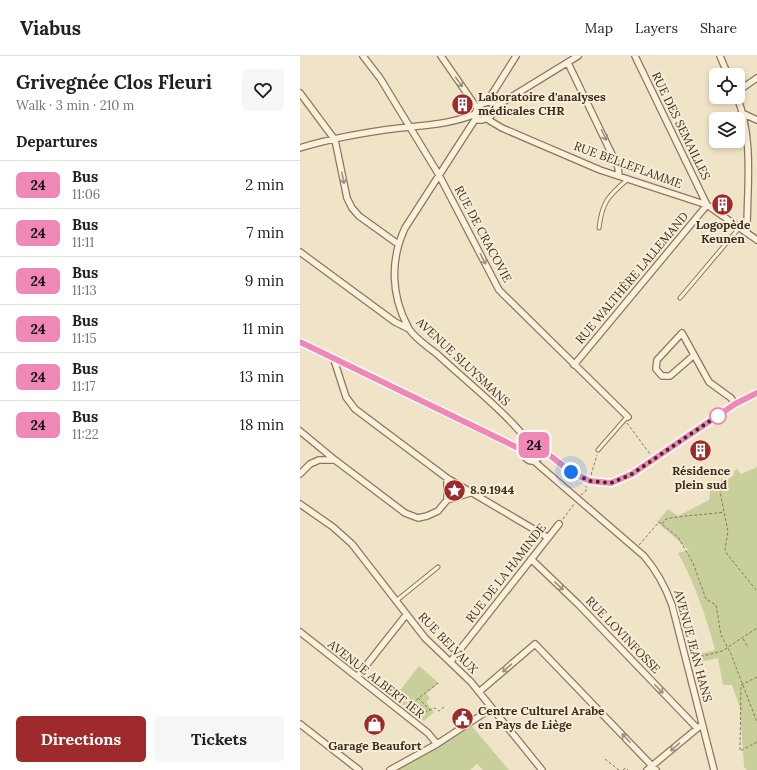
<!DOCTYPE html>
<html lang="en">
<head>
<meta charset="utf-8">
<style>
  :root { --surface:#fff; --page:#f6f6f6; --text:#202124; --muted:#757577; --line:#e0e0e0; --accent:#9e2a2b }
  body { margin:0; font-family:Lora,serif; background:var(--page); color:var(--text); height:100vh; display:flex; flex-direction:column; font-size:15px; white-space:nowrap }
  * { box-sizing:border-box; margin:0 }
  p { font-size:13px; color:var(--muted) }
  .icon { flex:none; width:22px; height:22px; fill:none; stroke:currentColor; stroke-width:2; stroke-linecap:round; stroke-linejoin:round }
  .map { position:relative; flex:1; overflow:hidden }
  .drawer { display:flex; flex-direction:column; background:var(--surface); width:300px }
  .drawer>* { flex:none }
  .badge { padding:0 8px; border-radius:6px; font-size:14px; line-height:26px }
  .fabs { position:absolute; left:409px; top:12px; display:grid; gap:8px }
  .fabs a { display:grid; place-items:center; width:36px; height:36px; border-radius:6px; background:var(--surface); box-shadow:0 2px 6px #0003; font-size:20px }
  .you { position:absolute; width:20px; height:20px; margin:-10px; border:3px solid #fff; border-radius:50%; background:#1a73e8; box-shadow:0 0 0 6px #1a73e833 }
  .map>.badge { position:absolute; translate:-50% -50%; box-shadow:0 0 0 2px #fff }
  h2 { padding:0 16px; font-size:15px; line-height:36px }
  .round { display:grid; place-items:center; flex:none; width:42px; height:42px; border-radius:6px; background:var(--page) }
  .overview { display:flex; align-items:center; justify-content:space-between; height:68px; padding:0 16px }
  h1 { font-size:19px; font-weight:700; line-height:30px }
  .cta { display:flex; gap:8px; margin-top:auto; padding:8px 16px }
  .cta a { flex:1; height:46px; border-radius:6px; background:var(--accent); color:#fff; font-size:16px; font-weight:700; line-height:46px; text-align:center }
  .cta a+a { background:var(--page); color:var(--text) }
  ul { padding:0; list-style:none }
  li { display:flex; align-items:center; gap:12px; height:48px; padding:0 16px; border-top:1px solid var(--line) }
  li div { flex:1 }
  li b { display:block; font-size:15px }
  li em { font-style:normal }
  li .badge { min-width:44px; font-weight:700; text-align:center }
  header { display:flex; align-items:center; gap:24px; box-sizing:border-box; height:56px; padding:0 20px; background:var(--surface); border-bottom:1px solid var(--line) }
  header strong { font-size:19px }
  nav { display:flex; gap:22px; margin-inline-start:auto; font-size:14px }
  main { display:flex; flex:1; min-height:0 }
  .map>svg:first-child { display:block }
  .green { fill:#c9cf9b }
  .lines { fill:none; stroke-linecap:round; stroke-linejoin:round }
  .lane-casing { stroke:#8d765c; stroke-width:5 }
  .street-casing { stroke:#8d765c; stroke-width:8 }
  .path { stroke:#8d765c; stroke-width:1; stroke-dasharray:3 2; stroke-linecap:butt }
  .lane { stroke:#faf1dc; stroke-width:3 }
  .street { stroke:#faf1dc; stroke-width:5.5 }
  .oneway { stroke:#9c907e }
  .line-casing { stroke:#fff; stroke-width:9 }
  .line { stroke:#f088b6; stroke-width:6 }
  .walk { stroke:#3d2e20; stroke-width:4; stroke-dasharray:0 7.2 }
  .stop-dot { fill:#fff; stroke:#f088b6; stroke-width:2 }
  .labels { text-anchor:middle; stroke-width:4; stroke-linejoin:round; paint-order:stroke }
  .poi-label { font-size:12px; font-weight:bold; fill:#3d2e20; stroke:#f7eed8; text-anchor:start }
  .street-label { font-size:12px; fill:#3d2e20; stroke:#f7eed8 }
</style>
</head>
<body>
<header>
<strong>Viabus</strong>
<nav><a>Map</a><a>Layers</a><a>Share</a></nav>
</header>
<main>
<section class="drawer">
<div class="overview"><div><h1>Grivegnée Clos Fleuri</h1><p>Walk · 3 min · 210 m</p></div><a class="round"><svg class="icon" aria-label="heart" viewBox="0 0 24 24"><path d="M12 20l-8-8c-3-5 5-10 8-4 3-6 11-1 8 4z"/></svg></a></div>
<h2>Departures</h2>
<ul>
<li><span class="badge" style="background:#f088b6;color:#111">24</span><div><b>Bus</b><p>11:06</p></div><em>2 min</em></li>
<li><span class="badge" style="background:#f088b6;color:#111">24</span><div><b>Bus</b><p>11:11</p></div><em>7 min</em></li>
<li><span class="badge" style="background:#f088b6;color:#111">24</span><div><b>Bus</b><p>11:13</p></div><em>9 min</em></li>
<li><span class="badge" style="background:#f088b6;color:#111">24</span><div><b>Bus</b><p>11:15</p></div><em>11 min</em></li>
<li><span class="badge" style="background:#f088b6;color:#111">24</span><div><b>Bus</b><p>11:17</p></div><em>13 min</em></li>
<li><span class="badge" style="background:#f088b6;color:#111">24</span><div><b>Bus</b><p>11:22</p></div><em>18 min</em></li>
</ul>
<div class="cta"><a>Directions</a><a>Tickets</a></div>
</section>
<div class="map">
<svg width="457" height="714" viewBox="0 0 457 714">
  <rect width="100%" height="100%" fill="#f0e4c8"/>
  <path class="green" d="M457 411V714H447L444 711 440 652 432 629H423L418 602 400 606 398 598 415 594C406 560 395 528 378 497L389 494 357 466 368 453 378 460 409 444 410 435 433 420 436 412 441 418Z
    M119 610 139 627 126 638 130 642 126 646 134 656 124 665 94 642Z
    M169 667 209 714H183L177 708 170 714H98Z"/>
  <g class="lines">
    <defs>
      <path id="lane" d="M299 172C302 146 308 140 328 123
        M380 242 440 171
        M298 394 327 361
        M96 545 138 511"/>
      <path id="street" d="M63 0 80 22 139 119 199 234 328 361
        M141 0 177 52
        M420 0 428 19
        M268 7 318 111 319 120
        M438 35 457 22
        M0 37 35 84 47 142 52 152 59 160 98 188
        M437 41C454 83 447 131 447 175
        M187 46 216 0
        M191 46 195 51 191 60 182 64H178L175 60C176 50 182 46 191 46Z
        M195 51 278 0
        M444 58 457 64
        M176 62 105 172C90 204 91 239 108 271 113 281 128 291 137 298 167 326 207 357 231 389
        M187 63 202 72 300 114 407 149 457 184
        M0 92C32 82 67 76 100 72 125 69 152 68 175 58
        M0 196 95 266 109 273
        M0 286 224 395
        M393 300 370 320H362L356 313 357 304 382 277 409 326 431 342 435 348
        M34 304 46 341 55 353 147 422 247 481
        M274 309 407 149 335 0
        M0 375 35 404
        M224 397a8 8 0 1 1 16 0a8 8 0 1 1-16 0Z
        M241 397 248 398 271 416 290 425 311 427 332 418 435 348 457 337
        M235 406 344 500C357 515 365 530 372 549L414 714
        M0 418 10 408 19 404H35L105 457 118 462 127 460 138 455 147 444 170 437
        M147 422V444
        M0 448 33 471 52 488 125 582 171 626 242 714
        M231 503 278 548 397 672
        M0 576 128 677 137 688
        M151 605 259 468
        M57 621 106 559
        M179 636 235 588 356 714
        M0 668 59 714
        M90 714 137 688 192 652
        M347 714 399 671"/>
    </defs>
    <use href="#lane" class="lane-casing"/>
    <use href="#street" class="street-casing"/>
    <path class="path" d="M327 367 350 398
      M424 413 420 436 428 475 425 493 427 498 457 535
      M291 419 297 399
      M281 439 286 435V430
      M263 463 274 448
      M362 468 366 463C385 459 404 459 424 456
      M339 489 359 466 378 481 393 507 406 543 416 549 421 579 431 598 457 666
      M443 583 448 591
      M391 603 422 595 457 572
      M457 621 441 629 440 695 457 686
      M118 642 130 654
      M117 658 118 652 115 645 138 627
      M115 660 135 652 139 655 144 651
      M305 703 319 714
      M323 714 325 712 328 714"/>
    <use href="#lane" class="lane"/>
    <use href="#street" class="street"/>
  </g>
  <defs><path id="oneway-shaft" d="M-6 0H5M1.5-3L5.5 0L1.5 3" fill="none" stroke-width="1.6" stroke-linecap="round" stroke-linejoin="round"/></defs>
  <g class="oneway">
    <use href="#oneway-shaft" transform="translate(159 26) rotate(55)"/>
    <use href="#oneway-shaft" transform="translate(304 79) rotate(64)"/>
    <use href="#oneway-shaft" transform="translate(43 122) rotate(78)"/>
    <use href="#oneway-shaft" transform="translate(183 203) rotate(62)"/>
    <use href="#oneway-shaft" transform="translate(259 530) rotate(43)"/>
    <use href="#oneway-shaft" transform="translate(207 612) rotate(139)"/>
    <use href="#oneway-shaft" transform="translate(359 633) rotate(46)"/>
    <use href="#oneway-shaft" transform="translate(326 682) rotate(-134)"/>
    <use href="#oneway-shaft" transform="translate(375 691) rotate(139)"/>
  </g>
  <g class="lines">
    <defs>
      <path id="line" d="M0 286 204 385 224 395 228 390 236 389 241 397 248 398 271 416 290 425 311 427 332 418 435 348 457 337"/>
    </defs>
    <use href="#line" class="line-casing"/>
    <use href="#line" class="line"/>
    <path class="walk" d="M271 416 290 425 311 427 332 418 423 356 418 360"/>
  </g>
  <defs>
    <symbol id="building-disc" viewBox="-11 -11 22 22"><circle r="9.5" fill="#9e2a2b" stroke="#f7eed8"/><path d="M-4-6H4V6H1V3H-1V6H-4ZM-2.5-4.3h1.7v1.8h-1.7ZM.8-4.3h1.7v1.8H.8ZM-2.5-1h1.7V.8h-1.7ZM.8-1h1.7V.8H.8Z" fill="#fff"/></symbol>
    <symbol id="sight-disc" viewBox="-11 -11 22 22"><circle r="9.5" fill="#9e2a2b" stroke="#f7eed8"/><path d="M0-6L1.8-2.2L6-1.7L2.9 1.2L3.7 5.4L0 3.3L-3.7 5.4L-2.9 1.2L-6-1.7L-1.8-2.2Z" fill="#fff"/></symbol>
    <symbol id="civic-disc" viewBox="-11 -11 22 22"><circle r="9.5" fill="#9e2a2b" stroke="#f7eed8"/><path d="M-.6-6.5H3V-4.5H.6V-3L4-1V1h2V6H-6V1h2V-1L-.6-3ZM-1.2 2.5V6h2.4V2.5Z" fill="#fff"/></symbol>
    <symbol id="shop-disc" viewBox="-11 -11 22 22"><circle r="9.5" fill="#9e2a2b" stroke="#f7eed8"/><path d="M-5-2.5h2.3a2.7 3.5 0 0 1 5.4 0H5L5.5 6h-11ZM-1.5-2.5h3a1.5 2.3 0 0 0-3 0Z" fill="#fff"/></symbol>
  </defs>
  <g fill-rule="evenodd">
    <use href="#building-disc" x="150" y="36" width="25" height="25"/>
    <use href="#building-disc" x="410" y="136" width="25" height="25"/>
    <use href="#building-disc" x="388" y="382" width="25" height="25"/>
    <use href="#sight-disc" x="142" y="422" width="25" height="25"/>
    <use href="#civic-disc" x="150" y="650" width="25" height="25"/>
    <use href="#shop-disc" x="62" y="656" width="25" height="25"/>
  </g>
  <circle class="stop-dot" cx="418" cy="360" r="8"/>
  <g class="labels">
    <g class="poi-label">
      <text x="178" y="45">Laboratoire d'analyses<tspan x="178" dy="14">médicales CHR</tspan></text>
      <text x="423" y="173" text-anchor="middle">Logopède<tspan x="423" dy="14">Keunen</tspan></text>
      <text x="401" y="419" text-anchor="middle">Résidence<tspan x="401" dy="14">plein sud</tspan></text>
      <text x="170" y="438">8.9.1944</text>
      <text x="178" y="659">Centre Culturel Arabe<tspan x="178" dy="14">en Pays de Liège</tspan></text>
      <text x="75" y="694" text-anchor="middle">Garage Beaufort</text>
    </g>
    <g class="street-label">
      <text transform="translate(381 70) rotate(64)" y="4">RUE DES SEMAILLES</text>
      <text transform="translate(328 109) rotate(20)" y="4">RUE BELLEFLAMME</text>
      <text transform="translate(183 178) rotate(62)" y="4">RUE DE CRACOVIE</text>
      <text transform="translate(332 222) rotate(-50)" y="4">RUE WALTHÈRE LALLEMAND</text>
      <text transform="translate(163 306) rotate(43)" y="4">AVENUE SLUYSMANS</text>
      <text transform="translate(206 517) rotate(-52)" y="4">RUE DE LA HAMINDE</text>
      <text transform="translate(323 579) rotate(46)" y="4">RUE LOVINFOSSE</text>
      <text transform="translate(148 587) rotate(46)" y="4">RUE BELVAUX</text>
      <text transform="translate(393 590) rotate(75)" y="4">AVENUE JEAN HANS</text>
      <text transform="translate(76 623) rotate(38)" y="4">AVENUE ALBERT 1ER</text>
    </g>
  </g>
</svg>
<div class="fabs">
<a><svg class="icon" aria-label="locate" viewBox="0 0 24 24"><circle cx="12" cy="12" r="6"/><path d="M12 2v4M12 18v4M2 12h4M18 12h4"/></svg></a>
<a><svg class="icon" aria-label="layers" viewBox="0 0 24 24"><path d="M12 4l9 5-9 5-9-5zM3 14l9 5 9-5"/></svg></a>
</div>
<div class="you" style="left:271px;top:416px"></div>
<b class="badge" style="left:234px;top:389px;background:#f088b6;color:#111">24</b>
</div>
</main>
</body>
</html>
